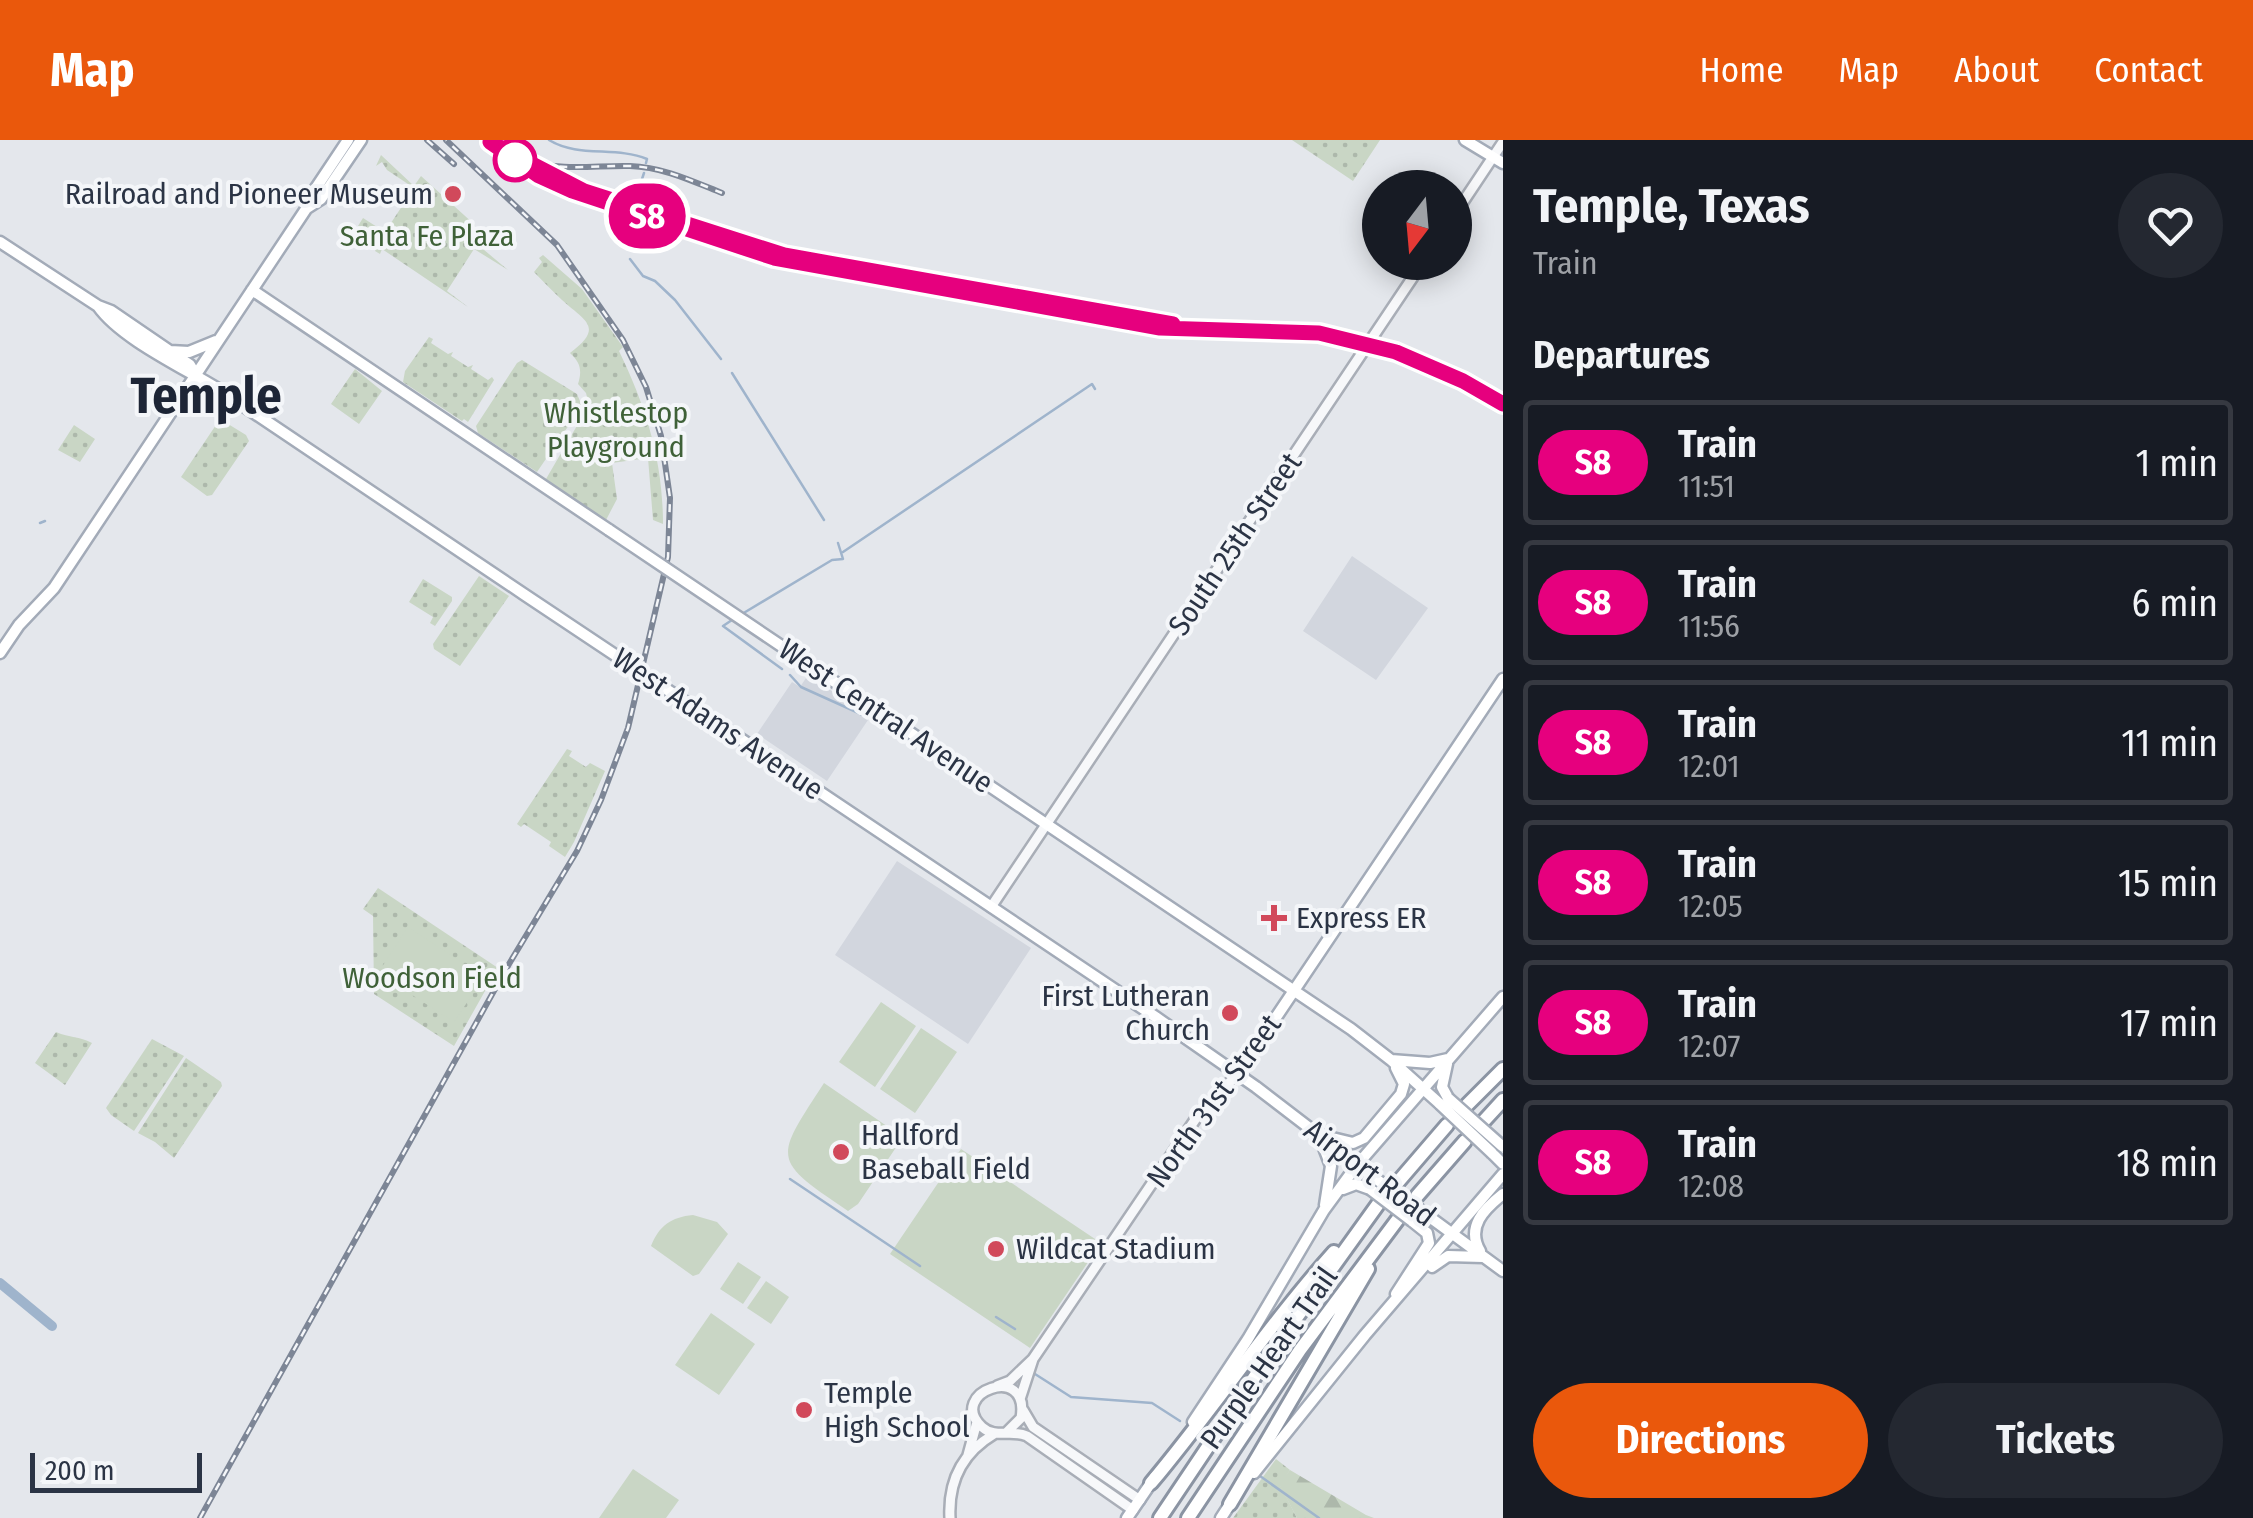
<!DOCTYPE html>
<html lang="en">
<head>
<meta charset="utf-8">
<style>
  :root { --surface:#171b24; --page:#242831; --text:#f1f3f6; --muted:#9ea1a6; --line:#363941; --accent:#ea580c }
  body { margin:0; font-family:"Fira Sans Condensed",sans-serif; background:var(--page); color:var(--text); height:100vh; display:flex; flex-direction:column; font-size:38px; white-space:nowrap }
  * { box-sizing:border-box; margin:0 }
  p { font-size:32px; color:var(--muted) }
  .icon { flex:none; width:55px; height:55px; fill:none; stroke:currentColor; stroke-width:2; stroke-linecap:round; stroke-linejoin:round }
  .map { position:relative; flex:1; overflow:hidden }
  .panel { display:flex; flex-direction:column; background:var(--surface); width:750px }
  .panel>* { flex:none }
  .badge { padding:0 20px; border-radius:32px; font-size:35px; line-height:65px }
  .needle { width:65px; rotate:196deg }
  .fabs { position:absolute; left:1362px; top:30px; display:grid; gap:20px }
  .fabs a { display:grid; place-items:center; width:110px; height:110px; border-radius:50%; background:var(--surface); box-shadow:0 5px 25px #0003; font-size:50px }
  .scale { position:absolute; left:30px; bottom:25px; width:172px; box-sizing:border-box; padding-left:10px; border:5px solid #2b3445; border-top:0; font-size:28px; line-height:35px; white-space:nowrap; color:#2b3445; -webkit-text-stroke:8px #f4f6f9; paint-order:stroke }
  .map>.badge { position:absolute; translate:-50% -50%; box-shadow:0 0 0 5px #fff }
  h2 { padding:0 30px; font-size:38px; line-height:90px }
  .round { display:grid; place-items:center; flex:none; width:105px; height:105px; border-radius:52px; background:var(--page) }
  .overview { display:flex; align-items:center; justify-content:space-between; height:170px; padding:0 30px }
  h1 { font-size:48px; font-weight:700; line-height:75px }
  .action { display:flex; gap:20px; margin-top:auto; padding:20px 30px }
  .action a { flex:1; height:115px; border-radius:60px; background:var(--accent); color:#fff; font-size:40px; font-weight:700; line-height:115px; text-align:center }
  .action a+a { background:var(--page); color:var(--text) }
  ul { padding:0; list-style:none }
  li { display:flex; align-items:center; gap:30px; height:125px; margin:0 20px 15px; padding:0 10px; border:5px solid var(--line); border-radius:10px }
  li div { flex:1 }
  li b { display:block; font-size:38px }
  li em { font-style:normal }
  li .badge { min-width:110px; font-weight:700; text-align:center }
  header { display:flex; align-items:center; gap:60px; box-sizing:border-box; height:140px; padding:0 50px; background:var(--accent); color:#fff }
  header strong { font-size:48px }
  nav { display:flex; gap:55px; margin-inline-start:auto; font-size:35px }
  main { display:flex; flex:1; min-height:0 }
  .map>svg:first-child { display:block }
  .built { fill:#d2d6de }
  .grass { fill:url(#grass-dots) }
  .forest { fill:url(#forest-firs) }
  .pitch { fill:#c9d6c5 }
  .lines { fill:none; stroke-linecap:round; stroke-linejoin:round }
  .stream { stroke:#9fb4cc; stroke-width:2.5 }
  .river { stroke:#9fb4cc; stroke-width:10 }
  .minor-casing { stroke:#a9aeb7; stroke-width:14 }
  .major-casing { stroke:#a3abb8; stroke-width:15 }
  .highway-casing { stroke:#8b94a3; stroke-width:18 }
  .minor { stroke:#f7f8fa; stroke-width:9 }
  .major { stroke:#fff; stroke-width:10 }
  .highway { stroke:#fff; stroke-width:12 }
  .rail-casing { stroke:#7d8696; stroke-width:6 }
  .rail { stroke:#f4f6f9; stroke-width:2.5; stroke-dasharray:8; stroke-linecap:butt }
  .major-bridge-casing { stroke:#a3abb8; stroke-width:15; stroke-linecap:butt }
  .major-bridge { stroke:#fff; stroke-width:10 }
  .line-casing { stroke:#fff; stroke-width:22 }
  .line { stroke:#e6007e; stroke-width:15 }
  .stop-dot { fill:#fff; stroke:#e6007e; stroke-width:5 }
  .poi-dot { fill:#d1495b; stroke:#f4f6f9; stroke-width:4 }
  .labels { text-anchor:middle; stroke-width:8; stroke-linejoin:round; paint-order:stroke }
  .poi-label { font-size:30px; fill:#2b3445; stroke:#f4f6f9; text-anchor:start }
  .park-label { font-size:30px; fill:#3f6138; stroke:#f4f6f9 }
  .street-label { font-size:30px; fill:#2b3445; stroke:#f4f6f9 }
  .town-label { font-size:50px; font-weight:bold; fill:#1d2536; stroke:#f4f6f9 }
</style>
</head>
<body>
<header>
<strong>Map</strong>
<nav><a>Home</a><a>Map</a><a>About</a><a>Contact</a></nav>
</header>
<main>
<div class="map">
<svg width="1503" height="1378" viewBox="0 0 1503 1378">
  <defs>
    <pattern id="grass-dots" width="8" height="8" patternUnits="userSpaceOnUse" patternTransform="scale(2.5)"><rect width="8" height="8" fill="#c9d6c5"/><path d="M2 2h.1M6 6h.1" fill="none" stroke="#adb8ab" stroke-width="1.8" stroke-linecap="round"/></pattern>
    <pattern id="forest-firs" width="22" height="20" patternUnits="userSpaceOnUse" patternTransform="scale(2.5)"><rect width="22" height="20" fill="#c9d6c5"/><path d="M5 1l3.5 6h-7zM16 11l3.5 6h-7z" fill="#adb8ab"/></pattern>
  </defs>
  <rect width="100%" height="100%" fill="#e4e7ec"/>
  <path class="built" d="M1352 416 1428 468 1376 540 1303 491Z
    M808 535 870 577 827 641 757 594 792 542 800 547Z
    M897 721 1031 808 968 904 835 815Z"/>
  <path class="grass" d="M1292 0H1380L1353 41Z
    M381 15 414 46 421 36 475 85 472 89 480 97 477 104 508 130 474 109 447 151 468 167 382 109 380 114 375 111 380 101 358 86 363 78 385 92 414 48 387 30 382 22 376 26Z
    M543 115 582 149 623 207 619 211C646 267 663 320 663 384L653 380 648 318 612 323 617 359 606 380 546 339 589 265 586 253 578 244C582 231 581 223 570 213 605 187 585 181 562 160 552 151 543 141 534 132L542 122 539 118Z
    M429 197 433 199 431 203 448 214 453 212 451 216 468 227 473 225 471 229 488 240 492 237 494 240 468 282 464 279 462 281 403 242 405 231Z
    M522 220 577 254 582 266 537 332 478 293 476 286 517 223Z
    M355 229 382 251 359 284 331 264Z
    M220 279 246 295 249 301 212 355 207 356 181 337Z
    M74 285 95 299 80 322 58 310Z
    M479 436 509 456 460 526 434 509 433 504Z
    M423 439 452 457V461L435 486 430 483 433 477 409 462Z
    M567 609 572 611 569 616 586 627 590 623 605 631 574 702 565 717 549 706 551 702 524 684 521 687 517 684Z
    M378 748 498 828 454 906 374 854 373 776 363 769Z
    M56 892C70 898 79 896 92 903L65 945 35 923Z
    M152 899 184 916 134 991 111 975 106 968Z
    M186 918 221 942 222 946 174 1018 155 1002 138 993Z
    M1276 1319 1290 1330 1280 1345 1297 1378H1233Z"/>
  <path class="forest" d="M1290 1330 1366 1375 1374 1378H1297L1279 1344Z"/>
  <path class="pitch" d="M408 787 484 837 454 882 378 833Z
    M881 862 916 886 875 947 839 922Z
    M921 888 957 912 915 973 880 949Z
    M824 943 897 993 899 1003 858 1064 848 1071C771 1019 774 1020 824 943Z
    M961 1009 1101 1103 1030 1208 890 1114Z
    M693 1075 717 1082 728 1094 699 1134 693 1136 651 1106C659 1086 671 1077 693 1075Z
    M738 1122 761 1137 743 1164 720 1149Z
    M766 1141 789 1157 771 1184 747 1168Z
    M711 1173 755 1204 719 1255 675 1225Z
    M633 1329 679 1360 666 1378H599Z"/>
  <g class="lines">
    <path class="stream" d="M549 0C578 18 616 6 647 19L646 23
      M641 61 643 53 639 48 644 33
      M639 69H640
      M630 119 643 136 655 141 675 160 721 219
      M732 233 824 380
      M40 383 45 381
      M843 412 1092 244 1095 249
      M742 474 832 420 843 419 838 403
      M735 478 723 486 782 529
      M790 535 801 547 863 575
      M790 1039 920 1126
      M996 1177 1015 1189
      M1035 1234 1071 1257 1152 1263 1180 1281
      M1260 1336 1319 1378"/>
    <path class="river" d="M0 1143 52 1186"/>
    <defs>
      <path id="minor" d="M1455 74 1503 2
        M991 767 1423 122
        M997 1246 1010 1241 1033 1219 1201 971 1238 934
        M1020 1259 1033 1219
        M1023 1270 1033 1287 1140 1360
        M1007 1292 1021 1278C1031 1221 945 1253 982 1287 995 1299 1012 1289 1027 1296L1133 1370
        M968 1315 977 1282
        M950 1378C948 1341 962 1313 994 1294"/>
      <path id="major" d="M1465 0 1503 23
        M307 68 321 59 361 0
        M0 102 98 166 111 171 190 225 196 235
        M252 150 609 390
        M98 166C122 200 187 229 223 252 357 342 490 432 624 521
        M170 211 189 212 216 201
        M0 513 19 485 54 448 306 69 312 54 348 0
        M814 528 1351 889 1391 920 1440 964
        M687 563 1157 878 1256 947 1376 1039
        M1391 920 1430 923 1448 919
        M1447 924 1442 947 1448 958
        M1238 934 1503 539
        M1324 996 1353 1003 1364 998 1401 954 1404 944 1396 928
        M1321 1000 1331 1026 1325 1065
        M1492 1013 1503 1024
        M1343 1049 1356 1044 1370 1049
        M1420 1070 1503 1131
        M1480 1111C1466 1087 1484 1069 1503 1054
        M1432 1127 1448 1116 1483 1117
        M1396 1154 1429 1103 1427 1093 1412 1081
        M1193 1282 1248 1199 1324 1070 1357 1025 1503 857
        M1254 1333 1365 1195 1503 1034
        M1127 1378 1155 1337
        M1221 1378 1234 1358"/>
      <path id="highway" d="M1465 967 1503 929
        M1482 983 1503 960
        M1398 1042 1447 985
        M1417 1056 1465 1001
        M1151 1343C1214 1268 1268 1186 1334 1112
        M1230 1364 1368 1129
        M1160 1378 1266 1220 1381 1060
        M1188 1378 1300 1210 1401 1075"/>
    </defs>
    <use href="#minor" class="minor-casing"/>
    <use href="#major" class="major-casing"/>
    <use href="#highway" class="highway-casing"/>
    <use href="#minor" class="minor"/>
    <use href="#major" class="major"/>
    <use href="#highway" class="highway"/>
    <defs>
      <path id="rail" d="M427 0 454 24
        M487 0 539 36 572 51 774 118 1160 188 1319 193 1396 212 1463 241 1503 264
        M528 20C563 32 595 25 630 26 663 27 692 41 722 53
        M200 1378 509 824 577 711 601 660 628 588 668 417 670 358 661 296 646 247 623 200 557 105 446 0"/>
    </defs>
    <use href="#rail" class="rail-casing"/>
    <use href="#rail" class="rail"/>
    <defs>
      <path id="major-bridge" d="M609 390 814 528
        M624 521 687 563
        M1448 958 1502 1006
        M1440 964 1492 1013
        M1376 1039 1420 1070
        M1370 1049 1412 1081"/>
    </defs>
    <use href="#major-bridge" class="major-bridge-casing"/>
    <use href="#major-bridge" class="major-bridge"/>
  </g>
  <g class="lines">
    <defs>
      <path id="line" d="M1173 184 784 115 584 51 490 2 539 36 572 51 774 118 1160 188 1319 193 1396 212 1463 241 1503 264"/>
    </defs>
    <use href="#line" class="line-casing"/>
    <use href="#line" class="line"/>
  </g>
  <circle class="stop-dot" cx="515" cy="20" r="20"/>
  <g class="poi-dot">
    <circle cx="453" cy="54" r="10"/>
    <path d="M1269 763h10v10h10v10h-10v10h-10v-10h-10v-10h10z"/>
    <circle cx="1230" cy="873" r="10"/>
    <circle cx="841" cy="1012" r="10"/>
    <circle cx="996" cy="1109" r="10"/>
    <circle cx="804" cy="1270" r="10"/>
  </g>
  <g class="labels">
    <g class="poi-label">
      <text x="433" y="64" text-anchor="end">Railroad and Pioneer Museum</text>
      <text x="1296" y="788">Express ER</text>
      <text x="1210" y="866" text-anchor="end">First Lutheran<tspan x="1210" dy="34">Church</tspan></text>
      <text x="861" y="1005">Hallford<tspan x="861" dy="34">Baseball Field</tspan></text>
      <text x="1016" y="1119">Wildcat Stadium</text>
      <text x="824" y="1263">Temple<tspan x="824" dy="34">High School</tspan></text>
    </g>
    <g class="park-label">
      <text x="427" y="106">Santa Fe Plaza</text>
      <text x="616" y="283">Whistlestop<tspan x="616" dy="34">Playground</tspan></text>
      <text x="432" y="848">Woodson Field</text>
    </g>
    <g class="street-label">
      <text transform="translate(1235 404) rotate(-56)" y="10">South 25th Street</text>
      <text transform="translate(886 576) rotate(34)" y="10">West Central Avenue</text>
      <text transform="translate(718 584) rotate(34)" y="10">West Adams Avenue</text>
      <text transform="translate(1214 961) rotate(-54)" y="10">North 31st Street</text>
      <text transform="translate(1370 1033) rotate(37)" y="10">Airport Road</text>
      <text transform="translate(1269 1218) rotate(-55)" y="10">Purple Heart Trail</text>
    </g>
    <g class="town-label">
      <text x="206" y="273">Temple</text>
    </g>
  </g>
</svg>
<div class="fabs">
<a><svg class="needle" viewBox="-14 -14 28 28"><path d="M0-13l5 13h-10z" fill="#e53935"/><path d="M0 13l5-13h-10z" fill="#9ea1a6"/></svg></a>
</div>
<div class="scale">200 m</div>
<b class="badge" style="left:647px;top:76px;background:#e6007e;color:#fff">S8</b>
</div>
<section class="panel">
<div class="overview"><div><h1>Temple, Texas</h1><p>Train</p></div><a class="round"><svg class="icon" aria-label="heart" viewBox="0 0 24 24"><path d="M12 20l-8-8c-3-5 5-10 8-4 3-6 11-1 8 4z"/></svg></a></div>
<h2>Departures</h2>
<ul>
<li><span class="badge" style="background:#e6007e;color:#fff">S8</span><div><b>Train</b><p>11:51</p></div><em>1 min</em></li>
<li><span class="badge" style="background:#e6007e;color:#fff">S8</span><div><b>Train</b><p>11:56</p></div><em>6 min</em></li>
<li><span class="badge" style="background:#e6007e;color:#fff">S8</span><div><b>Train</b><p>12:01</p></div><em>11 min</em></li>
<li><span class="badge" style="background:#e6007e;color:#fff">S8</span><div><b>Train</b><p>12:05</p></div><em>15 min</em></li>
<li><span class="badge" style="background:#e6007e;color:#fff">S8</span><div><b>Train</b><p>12:07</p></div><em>17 min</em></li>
<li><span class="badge" style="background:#e6007e;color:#fff">S8</span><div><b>Train</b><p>12:08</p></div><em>18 min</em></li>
</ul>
<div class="action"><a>Directions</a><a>Tickets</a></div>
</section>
</main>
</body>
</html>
